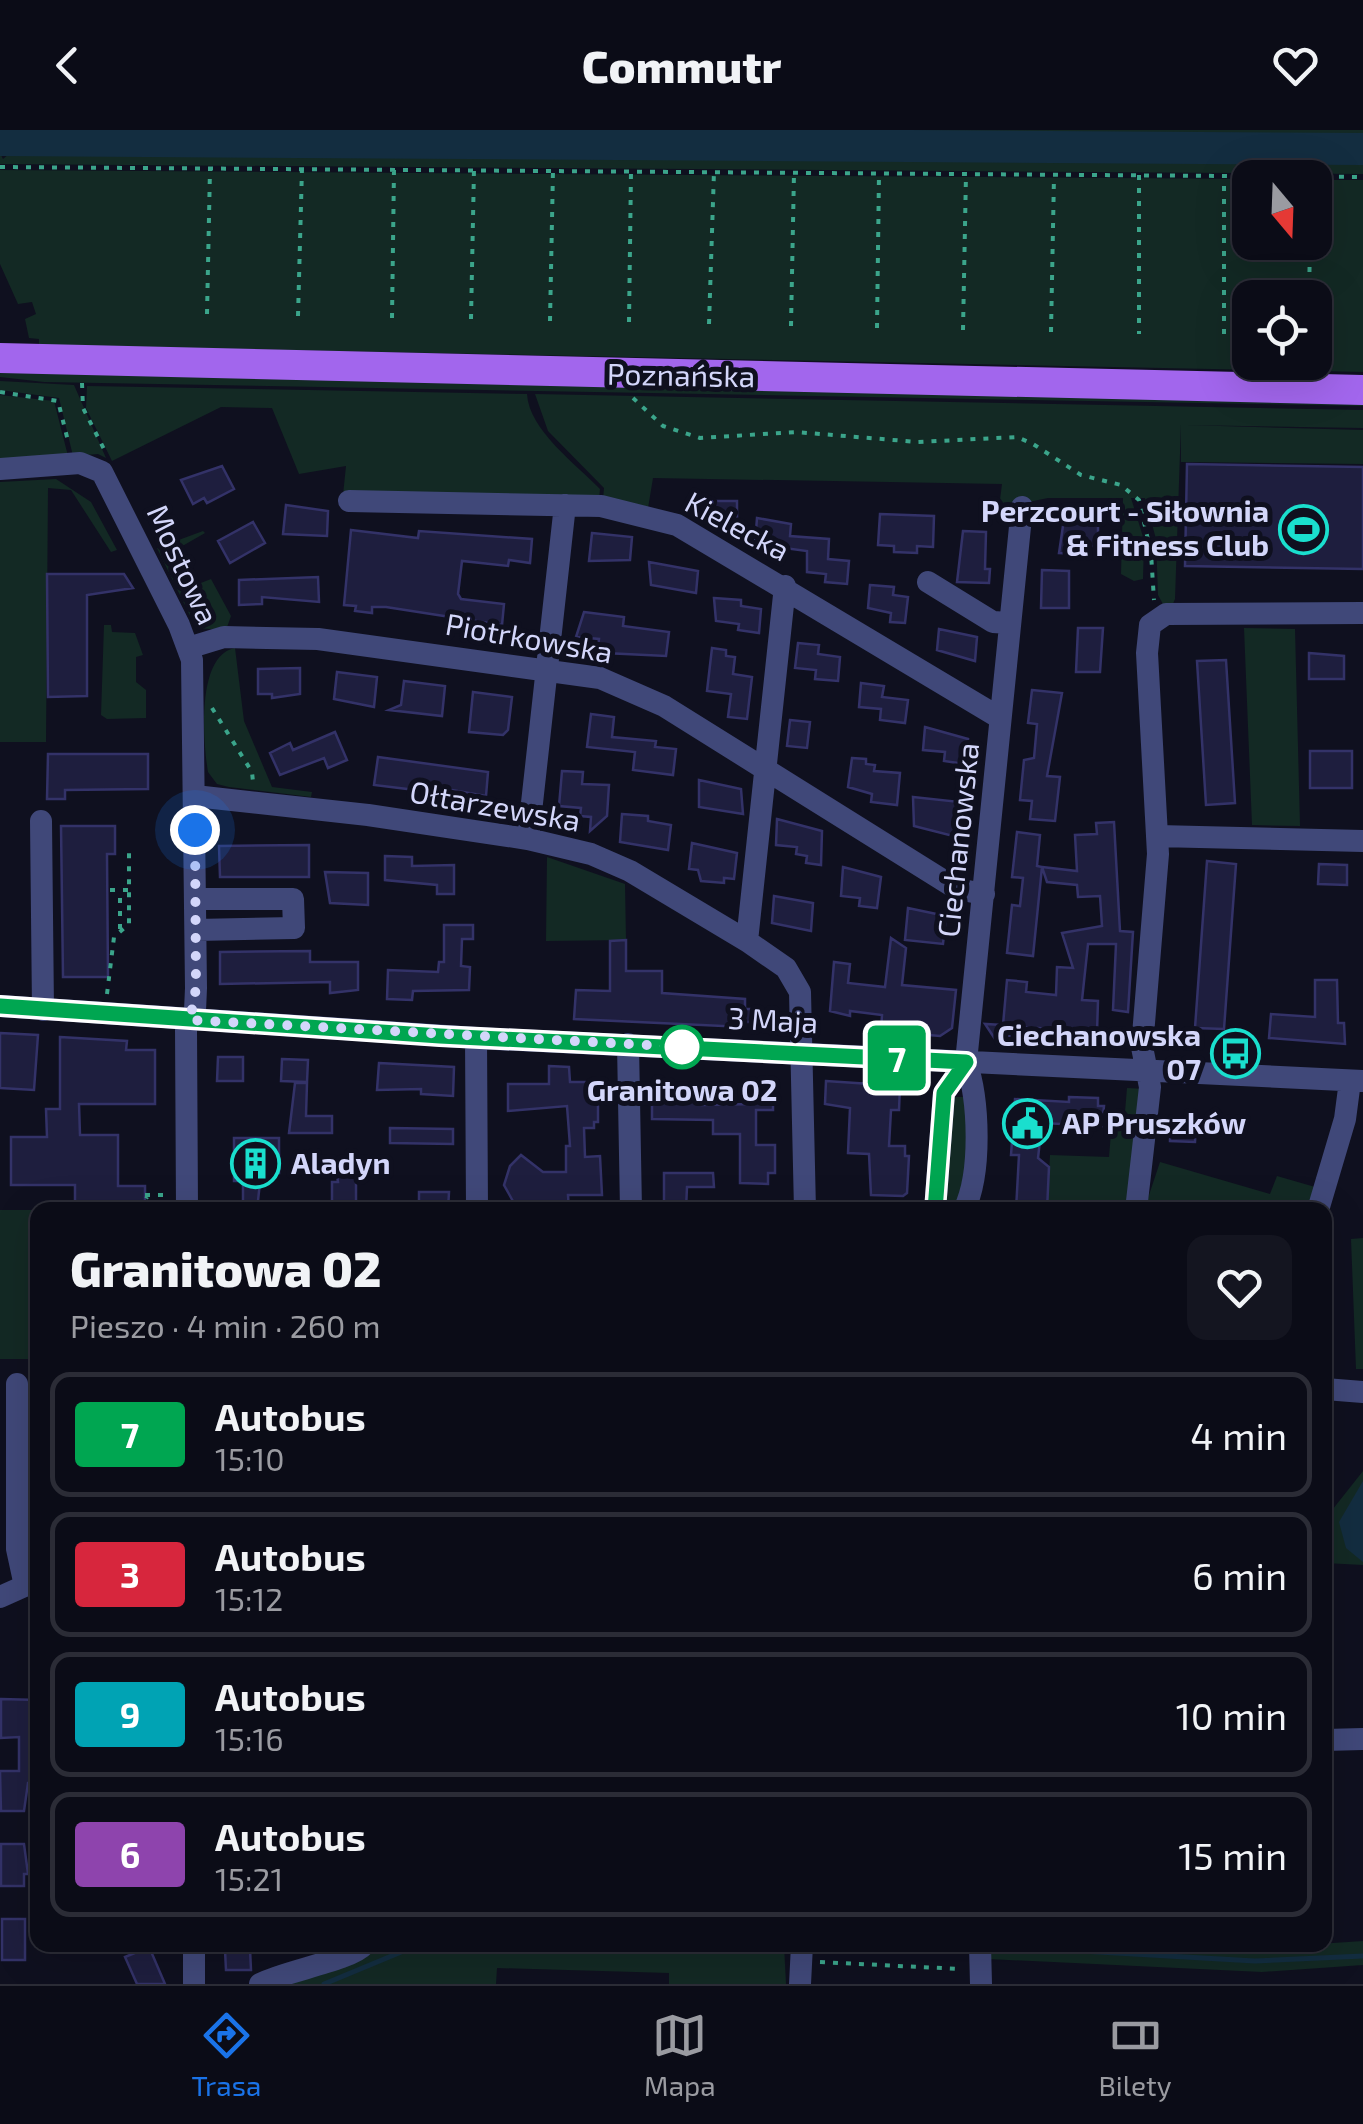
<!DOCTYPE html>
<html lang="pl">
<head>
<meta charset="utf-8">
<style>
  :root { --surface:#0b0c17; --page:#141520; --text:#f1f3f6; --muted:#9a9ba1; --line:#2b2c36; --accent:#1a73e8 }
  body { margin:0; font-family:"Exo 2",sans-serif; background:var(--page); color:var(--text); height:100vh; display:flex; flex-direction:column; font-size:38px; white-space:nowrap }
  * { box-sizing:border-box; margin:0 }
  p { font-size:32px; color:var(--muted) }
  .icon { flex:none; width:55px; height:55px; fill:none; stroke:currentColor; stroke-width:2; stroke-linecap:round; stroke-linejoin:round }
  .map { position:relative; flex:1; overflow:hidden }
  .drawer { position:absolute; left:30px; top:1072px; width:1302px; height:750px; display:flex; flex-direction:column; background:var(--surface); border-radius:20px; box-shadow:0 10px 40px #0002,0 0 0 2px var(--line) }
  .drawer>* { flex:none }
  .badge { padding:0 20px; border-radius:8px; font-size:35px; line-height:65px }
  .needle { width:65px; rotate:161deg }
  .fabs { position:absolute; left:1232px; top:30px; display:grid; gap:20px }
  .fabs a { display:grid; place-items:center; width:100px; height:100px; border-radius:20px; background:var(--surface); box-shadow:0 10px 40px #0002,0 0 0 2px var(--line); font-size:50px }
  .you { position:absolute; width:50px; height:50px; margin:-25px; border:8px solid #fff; border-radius:50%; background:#1a73e8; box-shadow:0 0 0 15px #1a73e833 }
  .map>.badge { position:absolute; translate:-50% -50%; box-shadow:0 0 0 5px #fff }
  .round { display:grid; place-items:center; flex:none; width:105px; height:105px; border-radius:20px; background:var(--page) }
  .head { display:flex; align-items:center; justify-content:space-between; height:170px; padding:0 40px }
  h1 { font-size:48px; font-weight:800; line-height:75px }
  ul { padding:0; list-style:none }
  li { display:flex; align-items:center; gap:30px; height:125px; margin:0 20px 15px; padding:0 20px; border:5px solid var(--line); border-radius:20px }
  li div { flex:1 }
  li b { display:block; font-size:38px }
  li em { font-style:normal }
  li .badge { min-width:110px; font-weight:700; text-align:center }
  header { display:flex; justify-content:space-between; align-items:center; height:130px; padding:0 40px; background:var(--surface); font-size:45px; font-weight:800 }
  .tab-bar { display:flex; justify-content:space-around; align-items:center; height:140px; border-top:2px solid var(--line); background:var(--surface); font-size:28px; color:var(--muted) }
  .tab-bar a { display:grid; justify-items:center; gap:5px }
  .tab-bar .selected { color:var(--accent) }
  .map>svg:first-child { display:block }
  .green { fill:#132924; fill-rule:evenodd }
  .water { fill:#132d40 }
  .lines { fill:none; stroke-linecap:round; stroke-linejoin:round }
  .stream { stroke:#132d40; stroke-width:5 }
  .river { stroke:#132d40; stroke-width:32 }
  .building { fill:#1e1e3e; stroke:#333268; stroke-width:2.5 }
  .path { stroke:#3ba58b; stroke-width:4; stroke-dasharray:5 8; stroke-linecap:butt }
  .minor { stroke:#404879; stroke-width:22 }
  .major { stroke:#a266ed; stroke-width:30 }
  .line-casing { stroke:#fff; stroke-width:22 }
  .line { stroke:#00a651; stroke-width:15 }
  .walk { stroke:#d3d6fa; stroke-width:10; stroke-dasharray:0 18 }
  .stop-dot { fill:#fff; stroke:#00a651; stroke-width:5 }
  .labels { text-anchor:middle; stroke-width:10; stroke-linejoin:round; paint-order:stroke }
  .street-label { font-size:30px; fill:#d3d6fa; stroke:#0f101f }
  .poi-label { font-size:30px; font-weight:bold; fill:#d3d6fa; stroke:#0f101f; text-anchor:end }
  .stop-label { font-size:30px; font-weight:bold; fill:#d3d6fa; stroke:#0f101f }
</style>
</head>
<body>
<header><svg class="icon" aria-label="back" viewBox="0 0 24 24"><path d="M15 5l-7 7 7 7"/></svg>Commutr<svg class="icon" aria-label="heart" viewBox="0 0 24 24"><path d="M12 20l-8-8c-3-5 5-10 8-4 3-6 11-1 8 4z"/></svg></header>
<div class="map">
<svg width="1363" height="1854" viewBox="0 0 1363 1854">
  <rect width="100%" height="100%" fill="#0f101f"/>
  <path class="green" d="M0 0H1363V13L0 3Z
    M106 16 1363 29V44L0 34V23L3 29 17 17Z
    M0 40 1250 49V112H1315V50H1363V242L39 215V209L29 208 25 189 36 184 32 172 18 174 0 134ZM1250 168H1315V232H1250Z
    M0 240 1363 270V276L44 252 0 247Z
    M0 251 74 255 106 328 98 324 73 326 59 268 0 260Z
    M87 256 527 264C529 300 576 334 600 359L599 369 343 365 346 336 299 344 272 278 221 277 112 331 86 278Z
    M535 264 1363 280V298L1185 295 1363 300V334L1181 332V294L1175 469 1172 476H1164L1158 465 1156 409 1145 368H1131L1144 410 1143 449 1134 451 1121 444 1123 368H1048L999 378 1002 354 653 348 648 378 603 370 604 358 548 301Z
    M0 265 54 271 68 326 0 331Z
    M56 349 91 372 117 420 111 422 71 360 48 358 46 612H0V352Z
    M203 401 205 403 165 426 183 460 211 449 231 486 226 500 196 498 157 418Z
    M104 495H111L112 502 135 503 143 525 136 527V552L146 560V588L107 589 101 585Z
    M1244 498 1295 499 1300 696 1252 695Z
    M235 518 244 591 272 657 312 662 311 667 229 657 217 654 208 642C203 612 196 525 235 518Z
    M547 727 625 754 626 810 546 811Z
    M1127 958 1145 959 1130 1080H1047L1050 1025 1109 1027 1111 1003 1124 994Z
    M952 967H967V1025L957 1080H944Z
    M1160 1032 1270 1064 1277 1046 1322 1059 1316 1080H1144Z
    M0 1080H37V1229H0Z
    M1363 1108V1239H1356L1351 1109Z
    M1363 1341V1435L1325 1433V1389Z
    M1363 1811V1835L1262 1842 988 1829V1815L1229 1820Z
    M389 1815H784L786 1854H669V1843L497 1838 496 1854H291Z"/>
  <path class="water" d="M1363 1351V1432L1346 1418 1339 1392Z"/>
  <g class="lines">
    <path class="stream" d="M993 1816 1255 1831 1363 1826
      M324 1854 418 1815"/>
    <path class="river" d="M0 10 1363 19"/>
  </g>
  <path class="building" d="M1187 334 1363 337V439L1185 436Z
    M222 336 234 359 207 373 204 368 193 374 181 350Z
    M705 371H737V398L716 393V386H704Z
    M286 375 328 381 327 406 283 404Z
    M880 384 934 386 933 417 917 416V423L894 422V416L878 415Z
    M757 388 791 394 790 406 829 409 828 429 849 431 847 454 825 452 826 444 807 442V421L755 414Z
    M1064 389H1098V416H1083L1082 424 1059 423Z
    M253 392 265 413 230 433 218 411Z
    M351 400 418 408 419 401 532 409 530 433 509 430 508 436 462 431 458 464 461 469 504 474 502 495 386 477H372V483L355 481 356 476 344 475Z
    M963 401 986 402 985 439H990L989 453 957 452Z
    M592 403 632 407 630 430 589 431Z
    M649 432 698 441 696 463 651 455Z
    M1042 440 1069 441V478H1041Z
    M47 444H124L133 458 87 465V566L48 567Z
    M318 447 319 472 262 467V474L239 475V450Z
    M870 455 894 457 893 465 908 467 905 493 890 492 891 483 868 478Z
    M714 468 741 470V476L761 479 759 503 738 500 739 494 716 491Z
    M584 482 624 487 623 496 669 502 666 526 605 523V518L598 517 599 509 576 507Z
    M1078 498H1103L1100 542H1076Z
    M939 499 977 507 975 531 937 520Z
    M798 513 819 515 818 524 840 527 838 551 815 549 816 540 795 538Z
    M712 518 726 520V526L735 527 733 544 752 547 747 589 728 587 731 564 707 561Z
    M1309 523 1344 526V549H1309Z
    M1226 530 1235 673 1206 675 1197 531Z
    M300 538V564L272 568V564H258V539Z
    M337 542 377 547 374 577 334 569Z
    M404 551 445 556 442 586 389 580 401 575Z
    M861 553 884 556 882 567 908 570 905 593 880 590 881 579 859 577Z
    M1032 560 1062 563 1047 646 1060 647 1055 691 1030 689 1032 671 1020 670 1024 630 1034 628 1037 594 1028 593Z
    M473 562 512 567 508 600 503 605 469 602Z
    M591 584 614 587 612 607 656 611 655 617 676 619 673 645 633 640 635 622 587 617Z
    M790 590 810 592 807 618 787 616Z
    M925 597 968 609 965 634 944 631 945 622 923 620Z
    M335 602 347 630 328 638 324 628 280 645 270 623 290 613 293 620Z
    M1310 621H1352V658H1310Z
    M48 624H148V659L65 660V669H47Z
    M378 627 488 642 486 666 417 654 416 660 374 655Z
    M852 628 866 629V634L875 635 874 641 900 643 897 675 871 672 872 664 848 657Z
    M562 641 583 642 582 654 609 655 607 686 590 701 591 687 580 686 581 678 559 676Z
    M699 650 741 659 743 684 699 677Z
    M913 667 960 672 957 707 914 696Z
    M622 684 648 686V691L671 695 668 720 620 712Z
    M777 689 822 701 821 735 806 733 807 726 796 724 797 717 776 715Z
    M1114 692 1120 801 1133 802 1128 882 1113 880 1116 814H1088L1082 870 1098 871 1097 902 1010 896 1009 910 995 909 985 894 1003 895 1007 850 1027 852 1026 862 1056 865 1057 837 1073 838 1062 803 1102 796 1100 766 1078 767 1077 755 1047 752 1042 737 1077 741 1075 705 1097 704 1096 693Z
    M61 696H115V724H107L108 847H63Z
    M1017 702 1040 705 1037 736 1042 737 1033 826 1007 823 1012 775 1020 776 1023 748 1012 747Z
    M692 713 737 723 734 749 724 748V753L701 751 698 740 689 739Z
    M309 715V747H220L219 716Z
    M385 726 412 727V736L454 735V764H437V755L385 750Z
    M1207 731 1236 734 1224 899 1195 898Z
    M1319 734 1347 735V755L1318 754Z
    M843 737 881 747 877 778 859 776 860 768 841 766Z
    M325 742 368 743V775L330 773Z
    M774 766 813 773 811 801 772 793Z
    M908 778 946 786 943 814 905 810Z
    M444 795H473V809H462L461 836 470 837 469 860 413 861 412 870 387 869 388 840 438 842 439 832H444Z
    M891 808 906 818 902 855 956 860 952 898 940 906 881 901 882 885 850 881V886L830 881 834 832 850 834 848 853 885 857Z
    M626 810V841H662V863L745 869V879H751V892H745L744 897 574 889 576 860 610 861V811Z
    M310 821V832H358V860L330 863V852L220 854V822Z
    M1315 850H1337L1338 893H1344L1345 914 1269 908 1271 884 1315 887Z
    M0 903 38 905 34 960 0 958Z
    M60 907 127 911 126 920H155V974H79L80 1005H118V1056H145V1074H118V1080H75V1055H11V1007H47L46 979H60Z
    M218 927H243V951H217Z
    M282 929 308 930 307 952 281 951Z
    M379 933 454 937 453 966 421 964V959L377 960Z
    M549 936 569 937 570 952H598V992H594V998H584L585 1027 600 1026 602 1065H568L569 1080H550V1072L514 1073 504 1055 510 1036 521 1025 543 1042H566V1016H570L567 976 508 981V954H549Z
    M826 951 900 956 899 980H891L889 1016H905V1026H909L907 1063 903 1066 871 1065 869 1024 848 1023 850 978 825 974Z
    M295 953H307L306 986H332V1003H289Z
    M753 957H773V980H756V1015H775V1043H768V1054L740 1053V1004H713V990L652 989V967L702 968V975L753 974Z
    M1069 967 1098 968V976H1104L1102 996 1042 993 1038 1028 1049 1037 1047 1080H1016L1019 1025H1011L1015 969 1069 972Z
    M1170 991 1196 992 1195 1012 1170 1011Z
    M390 998 453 999V1014L390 1013Z
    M234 1008H279V1043H261L257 1080H243V1051H234Z
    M664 1043H713L714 1057H687L686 1080H664Z
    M337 1045H356V1073H332V1052H338Z
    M419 1062H449L448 1080H419Z
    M1 1569 38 1570V1653H28L24 1681H1L0 1641H19V1607L1 1608Z
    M1 1714H24L28 1744H24V1756H1Z
    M2 1789H25V1830H2Z
    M149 1817 153 1826 165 1854H137L125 1827Z
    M250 1819 251 1840H226L225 1820Z"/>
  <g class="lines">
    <path class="path" d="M0 37 1363 47
      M1139 45V204
      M1309 168 1310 112
      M207 184 210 39
      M298 186 302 38
      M392 188 394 39
      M471 189 474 39
      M550 191 553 40
      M629 192 631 42
      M709 194 714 41
      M791 196 794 43
      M877 198 879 43
      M963 200 966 44
      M1051 202 1054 46
      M1224 204V46
      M82 253 83 278 105 321
      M0 262 58 271 69 315
      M633 268 663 296 700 308 796 302 918 312 1017 307 1033 314 1081 345 1121 355 1139 370 1151 423 1154 470
      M212 578 252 642 253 652
      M110 760H129
      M120 799V760
      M107 864 114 807 129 794V723
      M145 1065H166
      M140 1080 147 1067
      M820 1832 960 1839"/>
    <path class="minor" d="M0 339 80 333 102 342 179 495 192 530 196 858 195 881 186 898 187 1080
      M349 371 601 376 677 395 1000 588
      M928 452 993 492 1009 493
      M188 518 224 507 318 509 600 548 664 576 957 759 984 764
      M195 666 368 685 528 709 591 724 630 741 747 811 786 838 800 862 805 1080
      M41 691 43 880
      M1158 706 1363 711
      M528 709 565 375
      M195 769H293L294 798 196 800
      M747 811 785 456
      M0 876 476 908 1363 951
      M476 908 477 1080
      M628 914 631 1080
      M935 1080 944 963 966 932
      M964 1080C982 1043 979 969 966 932L1022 377
      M1136 1080 1150 957 1142 917 1158 724 1147 523 1150 495 1166 484 1363 483
      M1318 1080 1345 989 1350 951
      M17 1254V1419L25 1456
      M1325 1259 1363 1262
      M0 1467 38 1450
      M1325 1610 1363 1609
      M194 1815V1854
      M980 1815 981 1854
      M260 1854C285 1841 351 1830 364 1815
      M800 1854 802 1815"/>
    <path class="major" d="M0 228 1363 260"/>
  </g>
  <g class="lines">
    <defs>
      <path id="line" d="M0 876 440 906 966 932 944 963 935 1080"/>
    </defs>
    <use href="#line" class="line-casing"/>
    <use href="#line" class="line"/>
    <path class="walk" d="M195 700 196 858 190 890 682 917"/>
  </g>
  <defs>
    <symbol id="stadium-ring" viewBox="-11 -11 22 22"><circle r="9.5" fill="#0f101f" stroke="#1adfce" stroke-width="1.5"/><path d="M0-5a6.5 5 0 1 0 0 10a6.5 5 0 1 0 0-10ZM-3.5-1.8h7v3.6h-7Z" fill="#1adfce"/></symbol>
    <symbol id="bus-ring" viewBox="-11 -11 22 22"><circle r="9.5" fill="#0f101f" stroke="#1adfce" stroke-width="1.5"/><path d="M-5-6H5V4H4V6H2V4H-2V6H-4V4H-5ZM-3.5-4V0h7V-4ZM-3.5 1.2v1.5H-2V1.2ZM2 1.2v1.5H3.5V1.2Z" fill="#1adfce"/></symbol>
    <symbol id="civic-ring" viewBox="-11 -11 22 22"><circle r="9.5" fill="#0f101f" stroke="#1adfce" stroke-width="1.5"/><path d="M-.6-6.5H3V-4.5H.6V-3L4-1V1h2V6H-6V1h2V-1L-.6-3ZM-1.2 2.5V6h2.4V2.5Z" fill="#1adfce"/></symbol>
    <symbol id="building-ring" viewBox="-11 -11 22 22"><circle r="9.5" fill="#0f101f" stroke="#1adfce" stroke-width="1.5"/><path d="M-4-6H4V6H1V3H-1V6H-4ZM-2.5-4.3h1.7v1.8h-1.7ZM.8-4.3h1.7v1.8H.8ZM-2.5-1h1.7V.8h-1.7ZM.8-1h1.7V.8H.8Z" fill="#1adfce"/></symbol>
  </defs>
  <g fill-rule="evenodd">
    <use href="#stadium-ring" x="1276" y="372" width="55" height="55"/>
    <use href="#bus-ring" x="1208" y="896" width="55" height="55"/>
    <use href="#civic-ring" x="1000" y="966" width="55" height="55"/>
    <use href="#building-ring" x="228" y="1006" width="55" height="55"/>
  </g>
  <circle class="stop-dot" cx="682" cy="917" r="20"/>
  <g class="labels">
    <g class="street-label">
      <text transform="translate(681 246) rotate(1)" y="10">Poznańska</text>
      <text transform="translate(737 397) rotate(28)" y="10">Kielecka</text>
      <text transform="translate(182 435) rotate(65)" y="10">Mostowa</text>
      <text transform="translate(529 509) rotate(10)" y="10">Piotrkowska</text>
      <text transform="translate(495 677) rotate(10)" y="10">Ołtarzewska</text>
      <text transform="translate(959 710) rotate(-84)" y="10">Ciechanowska</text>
      <text transform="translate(773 891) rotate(3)" y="10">3 Maja</text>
    </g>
    <g class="poi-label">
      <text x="1269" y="392">Perzcourt - Siłownia<tspan x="1269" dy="34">&amp; Fitness Club</tspan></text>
      <text x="1201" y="916">Ciechanowska<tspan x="1201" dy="34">07</tspan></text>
      <text x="1062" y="1004" text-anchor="start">AP Pruszków</text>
      <text x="291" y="1044" text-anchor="start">Aladyn</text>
    </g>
    <g class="stop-label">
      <text x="682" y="971">Granitowa 02</text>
    </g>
  </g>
</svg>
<div class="fabs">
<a><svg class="needle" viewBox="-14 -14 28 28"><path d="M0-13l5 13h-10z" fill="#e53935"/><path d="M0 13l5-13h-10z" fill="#9a9ba1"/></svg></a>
<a><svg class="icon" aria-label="locate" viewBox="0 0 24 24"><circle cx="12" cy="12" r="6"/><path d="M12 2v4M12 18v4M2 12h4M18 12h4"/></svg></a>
</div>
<div class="you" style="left:195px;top:700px"></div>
<b class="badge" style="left:897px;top:928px;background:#00a651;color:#fff">7</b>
<section class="drawer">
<div class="head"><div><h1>Granitowa 02</h1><p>Pieszo · 4 min · 260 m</p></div><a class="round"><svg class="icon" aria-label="heart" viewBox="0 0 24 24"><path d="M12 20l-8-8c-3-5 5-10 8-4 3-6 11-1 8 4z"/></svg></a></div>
<ul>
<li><span class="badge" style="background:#00a651;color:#fff">7</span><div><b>Autobus</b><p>15:10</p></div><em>4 min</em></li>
<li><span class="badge" style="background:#d7263d;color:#fff">3</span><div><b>Autobus</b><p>15:12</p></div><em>6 min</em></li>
<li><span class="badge" style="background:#00a3b4;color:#fff">9</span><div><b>Autobus</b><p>15:16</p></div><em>10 min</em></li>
<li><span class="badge" style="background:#8e44ad;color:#fff">6</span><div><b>Autobus</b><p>15:21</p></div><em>15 min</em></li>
</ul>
</section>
</div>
<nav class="tab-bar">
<a class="selected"><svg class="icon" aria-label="directions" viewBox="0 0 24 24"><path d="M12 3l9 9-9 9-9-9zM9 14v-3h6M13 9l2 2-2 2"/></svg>Trasa</a>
<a><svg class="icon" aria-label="map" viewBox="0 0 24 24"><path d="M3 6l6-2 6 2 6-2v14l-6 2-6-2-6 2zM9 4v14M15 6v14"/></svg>Mapa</a>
<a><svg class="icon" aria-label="tickets" viewBox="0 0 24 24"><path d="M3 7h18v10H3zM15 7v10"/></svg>Bilety</a>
</nav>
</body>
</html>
